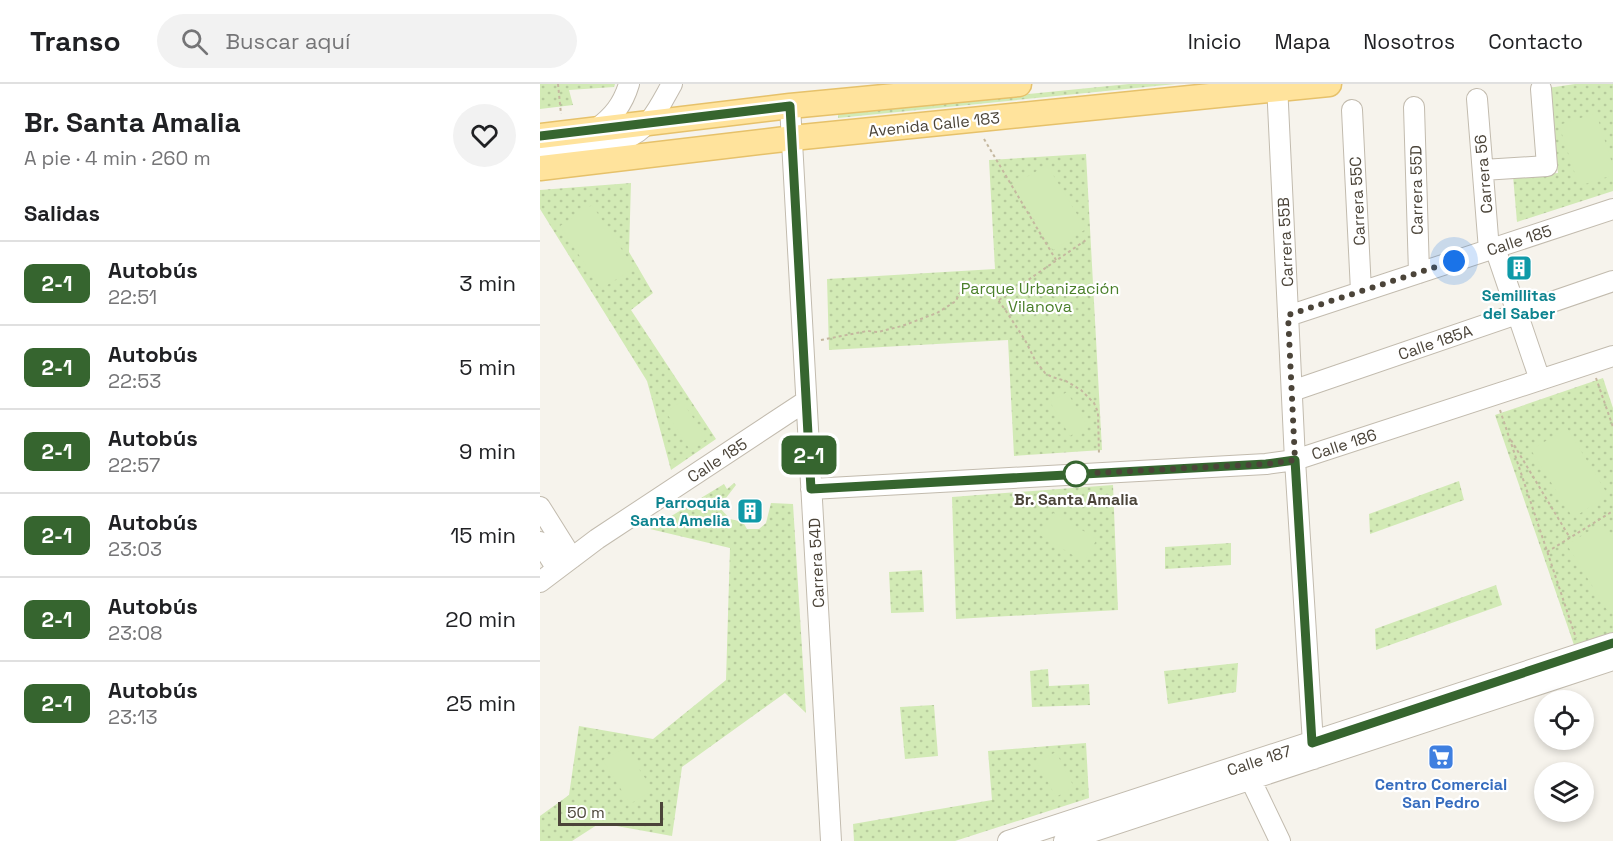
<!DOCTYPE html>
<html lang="es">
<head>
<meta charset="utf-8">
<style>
  :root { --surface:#fff; --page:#f2f2f2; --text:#202124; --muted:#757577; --line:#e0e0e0 }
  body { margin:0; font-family:"Space Grotesk",sans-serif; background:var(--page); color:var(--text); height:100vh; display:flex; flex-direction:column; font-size:22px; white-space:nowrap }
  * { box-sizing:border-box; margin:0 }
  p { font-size:20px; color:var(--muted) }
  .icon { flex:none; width:33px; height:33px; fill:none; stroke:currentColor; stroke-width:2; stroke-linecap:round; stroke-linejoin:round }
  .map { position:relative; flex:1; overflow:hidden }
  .details { display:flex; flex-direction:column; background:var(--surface); width:540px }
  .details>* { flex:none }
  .badge { padding:0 12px; border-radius:9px; font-size:21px; line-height:39px }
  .buttons { position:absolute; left:994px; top:606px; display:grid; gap:12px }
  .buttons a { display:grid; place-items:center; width:60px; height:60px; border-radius:50%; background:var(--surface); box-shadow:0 3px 9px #0003; font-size:30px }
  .scale { position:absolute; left:18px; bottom:15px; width:105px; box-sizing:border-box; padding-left:6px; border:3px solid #4b4439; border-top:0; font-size:16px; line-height:21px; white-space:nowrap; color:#4b4439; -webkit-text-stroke:4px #fff; paint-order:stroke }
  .you { position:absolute; width:30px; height:30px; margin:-15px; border:4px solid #fff; border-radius:50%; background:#1a73e8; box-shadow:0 0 0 9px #1a73e833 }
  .map>.badge { position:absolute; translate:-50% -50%; box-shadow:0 0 0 3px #fff }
  h2 { padding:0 24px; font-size:22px; line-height:54px }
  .round { display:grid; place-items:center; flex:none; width:63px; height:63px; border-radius:32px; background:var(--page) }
  .headline { display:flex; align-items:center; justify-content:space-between; height:102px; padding:0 24px }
  h1 { font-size:28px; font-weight:800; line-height:45px }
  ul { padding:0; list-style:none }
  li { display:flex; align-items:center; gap:18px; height:84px; padding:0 24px; border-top:2px solid var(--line) }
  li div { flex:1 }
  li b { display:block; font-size:22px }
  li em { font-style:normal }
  li .badge { min-width:66px; font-weight:700; text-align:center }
  header { display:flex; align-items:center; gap:36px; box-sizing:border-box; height:84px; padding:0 30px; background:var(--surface); border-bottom:2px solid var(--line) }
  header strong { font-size:28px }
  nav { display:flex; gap:33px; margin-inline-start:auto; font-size:21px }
  .search { width:420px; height:54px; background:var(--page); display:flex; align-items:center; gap:15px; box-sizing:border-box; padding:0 21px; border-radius:33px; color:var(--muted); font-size:22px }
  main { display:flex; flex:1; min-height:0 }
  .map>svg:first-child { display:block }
  .green { fill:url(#green-dots) }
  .pitch { fill:#d2eab5 }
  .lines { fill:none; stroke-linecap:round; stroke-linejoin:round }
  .minor-casing { stroke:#c2bbae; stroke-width:22 }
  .major-casing { stroke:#e6c16a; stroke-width:27 }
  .path { stroke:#c4b79f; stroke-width:2; stroke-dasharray:3 3; stroke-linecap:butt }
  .minor { stroke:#fff; stroke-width:20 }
  .major { stroke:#ffe39c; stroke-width:24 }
  .line-casing { stroke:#fff; stroke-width:14 }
  .line { stroke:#36652f; stroke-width:9 }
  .walk { stroke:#4b4439; stroke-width:6; stroke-dasharray:0 10.8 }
  .stop-dot { fill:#fff; stroke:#36652f; stroke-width:3 }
  .labels { text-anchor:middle; stroke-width:4.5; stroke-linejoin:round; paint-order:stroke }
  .street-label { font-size:16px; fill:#4b4439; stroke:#fff }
  .park-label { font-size:16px; fill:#4a7f2a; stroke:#fff }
  .culture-label { font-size:16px; font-weight:bold; fill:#0d838f; stroke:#fff }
  .stop-label { font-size:16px; font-weight:bold; fill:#4b4439; stroke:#fff }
  .shop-label { font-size:16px; font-weight:bold; fill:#366cbe; stroke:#fff }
</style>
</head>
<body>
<header>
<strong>Transo</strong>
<div class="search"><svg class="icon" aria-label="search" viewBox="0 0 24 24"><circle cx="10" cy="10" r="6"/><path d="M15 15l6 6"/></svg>Buscar aquí</div>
<nav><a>Inicio</a><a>Mapa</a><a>Nosotros</a><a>Contacto</a></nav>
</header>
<main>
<section class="details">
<div class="headline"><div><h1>Br. Santa Amalia</h1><p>A pie · 4 min · 260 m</p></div><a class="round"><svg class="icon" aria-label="heart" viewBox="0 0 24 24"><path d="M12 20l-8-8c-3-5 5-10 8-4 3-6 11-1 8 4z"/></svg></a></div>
<h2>Salidas</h2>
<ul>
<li><span class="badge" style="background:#36652f;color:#fff">2-1</span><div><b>Autobús</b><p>22:51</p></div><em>3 min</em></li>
<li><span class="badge" style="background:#36652f;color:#fff">2-1</span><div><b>Autobús</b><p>22:53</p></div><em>5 min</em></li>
<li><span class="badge" style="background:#36652f;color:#fff">2-1</span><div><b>Autobús</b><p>22:57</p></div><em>9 min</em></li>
<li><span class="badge" style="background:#36652f;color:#fff">2-1</span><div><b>Autobús</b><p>23:03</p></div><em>15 min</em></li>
<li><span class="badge" style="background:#36652f;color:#fff">2-1</span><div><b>Autobús</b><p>23:08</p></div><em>20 min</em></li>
<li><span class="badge" style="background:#36652f;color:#fff">2-1</span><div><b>Autobús</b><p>23:13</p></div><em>25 min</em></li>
</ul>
</section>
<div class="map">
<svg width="1073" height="757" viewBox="0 0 1073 757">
  <defs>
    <pattern id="green-dots" width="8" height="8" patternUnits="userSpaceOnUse" patternTransform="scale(1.5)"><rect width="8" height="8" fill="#d2eab5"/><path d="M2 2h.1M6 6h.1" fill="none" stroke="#b6ca9c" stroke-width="1.8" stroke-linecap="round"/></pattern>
  </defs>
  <rect width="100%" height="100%" fill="#f6f3ec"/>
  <path class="green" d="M0 0H75L74 3 29 6 33 21 0 25Z
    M589 0H636L298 34V29Z
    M1035 0H1073V107L977 138 973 92 1018 89 1008 4Z
    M546 70 562 366 474 372 468 256 289 266 287 195 455 185 449 76Z
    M91 99 89 168 113 209 91 226 176 355 131 386 107 297 0 125V106Z
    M1063 294 1073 324V548L1034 561 955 331Z
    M919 397 924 416 830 450 829 430Z
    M194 399 196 401 179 423 190 435 203 438 207 445H219L226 439 231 419 253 420 266 629 245 609 142 683 132 752 60 739 32 757H0V732L29 711 39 642 113 655 186 596 190 464 110 445 184 400 187 405Z
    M573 401 578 526 416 535 412 413Z
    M691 459V481L625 485V463Z
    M382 486 384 528 351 529 349 488Z
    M956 501 962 521 836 566 835 545Z
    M698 579 696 608 628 620 624 587Z
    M508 585 509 602 549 600 550 621 492 623 490 587Z
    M394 621 398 672 365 675 360 623Z
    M546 659 549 714 415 757H314L313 740 452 716 448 667Z"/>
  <path class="pitch" d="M1056 29 1073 82V91L1039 102 1019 41Z
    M507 81 546 145 513 166 473 101Z
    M52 121 94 184 61 205 20 142Z
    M527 308 547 341 530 352 510 318Z
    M142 317 167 355 150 366 126 328Z
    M1027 344 1068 411 1033 434 991 366Z
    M513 429 557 455 544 478 500 451Z
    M1062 439 1073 456V526L1069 529 1027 461Z
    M85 664 113 706 90 720 63 676Z
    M516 668 534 703 516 713 497 678Z"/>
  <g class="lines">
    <defs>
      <path id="minor" d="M737 0 755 376 774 675
        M937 15 949 166
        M250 22 291 757
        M874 23 879 189
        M812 26 821 207
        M56 45C73 33 83 20 89 0
        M0 66 84 55C109 47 120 21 132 0
        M943 86 1007 82 1001 5
        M955 164 1000 296
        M748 232 1073 125
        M752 307 1073 197
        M271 405 726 380 755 376 1073 272
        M0 423 32 474
        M0 458 17 485
        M0 498 57 455 266 317
        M705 684 740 757
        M468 757 1073 559
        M524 757 1073 576"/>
      <path id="major" d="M0 52 250 22 479 0
        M0 84 262 53 789 0"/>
    </defs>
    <use href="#minor" class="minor-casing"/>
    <use href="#major" class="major-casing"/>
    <path class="path" d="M18 0 21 30
      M444 55 516 176
      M459 216 546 156
      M281 256 327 247 338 248 362 242 397 229 416 217 419 210 425 204 440 203 451 206 466 227 485 256 495 276 505 289 512 293 526 297 541 306 554 319 558 328 559 371
      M1056 294 1073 343
      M960 326 1036 554
      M971 356 1030 454
      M1007 468 1073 427"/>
    <use href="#minor" class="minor"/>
    <use href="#major" class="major"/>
  </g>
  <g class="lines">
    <defs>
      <path id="line" d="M0 52 250 22 271 405 726 380 755 376 772 659 1073 559"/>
    </defs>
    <use href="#line" class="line-casing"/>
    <use href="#line" class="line"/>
    <path class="walk" d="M536 390 726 380 755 376 748 231 914 177"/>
  </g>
  <defs>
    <symbol id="building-square" viewBox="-11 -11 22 22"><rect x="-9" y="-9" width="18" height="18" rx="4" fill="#0f9aa8" stroke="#fff"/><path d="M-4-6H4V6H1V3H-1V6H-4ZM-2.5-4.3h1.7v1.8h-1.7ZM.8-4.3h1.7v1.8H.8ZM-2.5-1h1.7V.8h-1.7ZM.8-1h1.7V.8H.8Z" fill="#fff"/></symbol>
    <symbol id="supermarket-square" viewBox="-11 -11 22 22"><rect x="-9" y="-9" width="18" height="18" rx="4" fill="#3f7fe0" stroke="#fff"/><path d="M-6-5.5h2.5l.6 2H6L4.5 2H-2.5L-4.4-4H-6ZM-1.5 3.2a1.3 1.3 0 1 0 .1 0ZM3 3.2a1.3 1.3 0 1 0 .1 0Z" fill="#fff"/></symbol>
  </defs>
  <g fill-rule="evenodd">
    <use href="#building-square" x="964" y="169" width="30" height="30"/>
    <use href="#building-square" x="195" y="412" width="30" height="30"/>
    <use href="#supermarket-square" x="886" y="658" width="30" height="30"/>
  </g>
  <circle class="stop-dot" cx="536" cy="390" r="12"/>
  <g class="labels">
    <g class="street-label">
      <text transform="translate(394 40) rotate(-6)" y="6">Avenida Calle 183</text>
      <text transform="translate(943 90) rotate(-95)" y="6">Carrera 56</text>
      <text transform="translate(876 106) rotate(-91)" y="6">Carrera 55D</text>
      <text transform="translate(817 117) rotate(-93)" y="6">Carrera 55C</text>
      <text transform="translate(979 156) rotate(-18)" y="6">Calle 185</text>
      <text transform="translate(745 158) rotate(-93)" y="6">Carrera 55B</text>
      <text transform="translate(895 258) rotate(-19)" y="6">Calle 185A</text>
      <text transform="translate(804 360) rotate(-18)" y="6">Calle 186</text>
      <text transform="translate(177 376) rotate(-33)" y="6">Calle 185</text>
      <text transform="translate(276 479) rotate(-93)" y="6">Carrera 54D</text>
      <text transform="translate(719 676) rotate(-18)" y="6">Calle 187</text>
    </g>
    <g class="park-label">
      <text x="500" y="210">Parque Urbanización<tspan x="500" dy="18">Vilanova</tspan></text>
    </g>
    <g class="culture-label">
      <text x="979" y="217">Semillitas<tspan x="979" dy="18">del Saber</tspan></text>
      <text x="190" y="424" text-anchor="end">Parroquia<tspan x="190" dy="18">Santa Amelia</tspan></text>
    </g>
    <g class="stop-label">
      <text x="536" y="421">Br. Santa Amalia</text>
    </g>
    <g class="shop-label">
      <text x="901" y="706">Centro Comercial<tspan x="901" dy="18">San Pedro</tspan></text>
    </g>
  </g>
</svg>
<div class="buttons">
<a><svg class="icon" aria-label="locate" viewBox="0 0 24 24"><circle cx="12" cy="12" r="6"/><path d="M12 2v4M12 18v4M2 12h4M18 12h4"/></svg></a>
<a><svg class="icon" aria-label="layers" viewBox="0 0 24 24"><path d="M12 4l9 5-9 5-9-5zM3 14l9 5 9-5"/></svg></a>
</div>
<div class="scale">50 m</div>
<div class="you" style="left:914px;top:177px"></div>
<b class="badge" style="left:269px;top:371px;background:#36652f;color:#fff">2-1</b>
</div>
</main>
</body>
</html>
